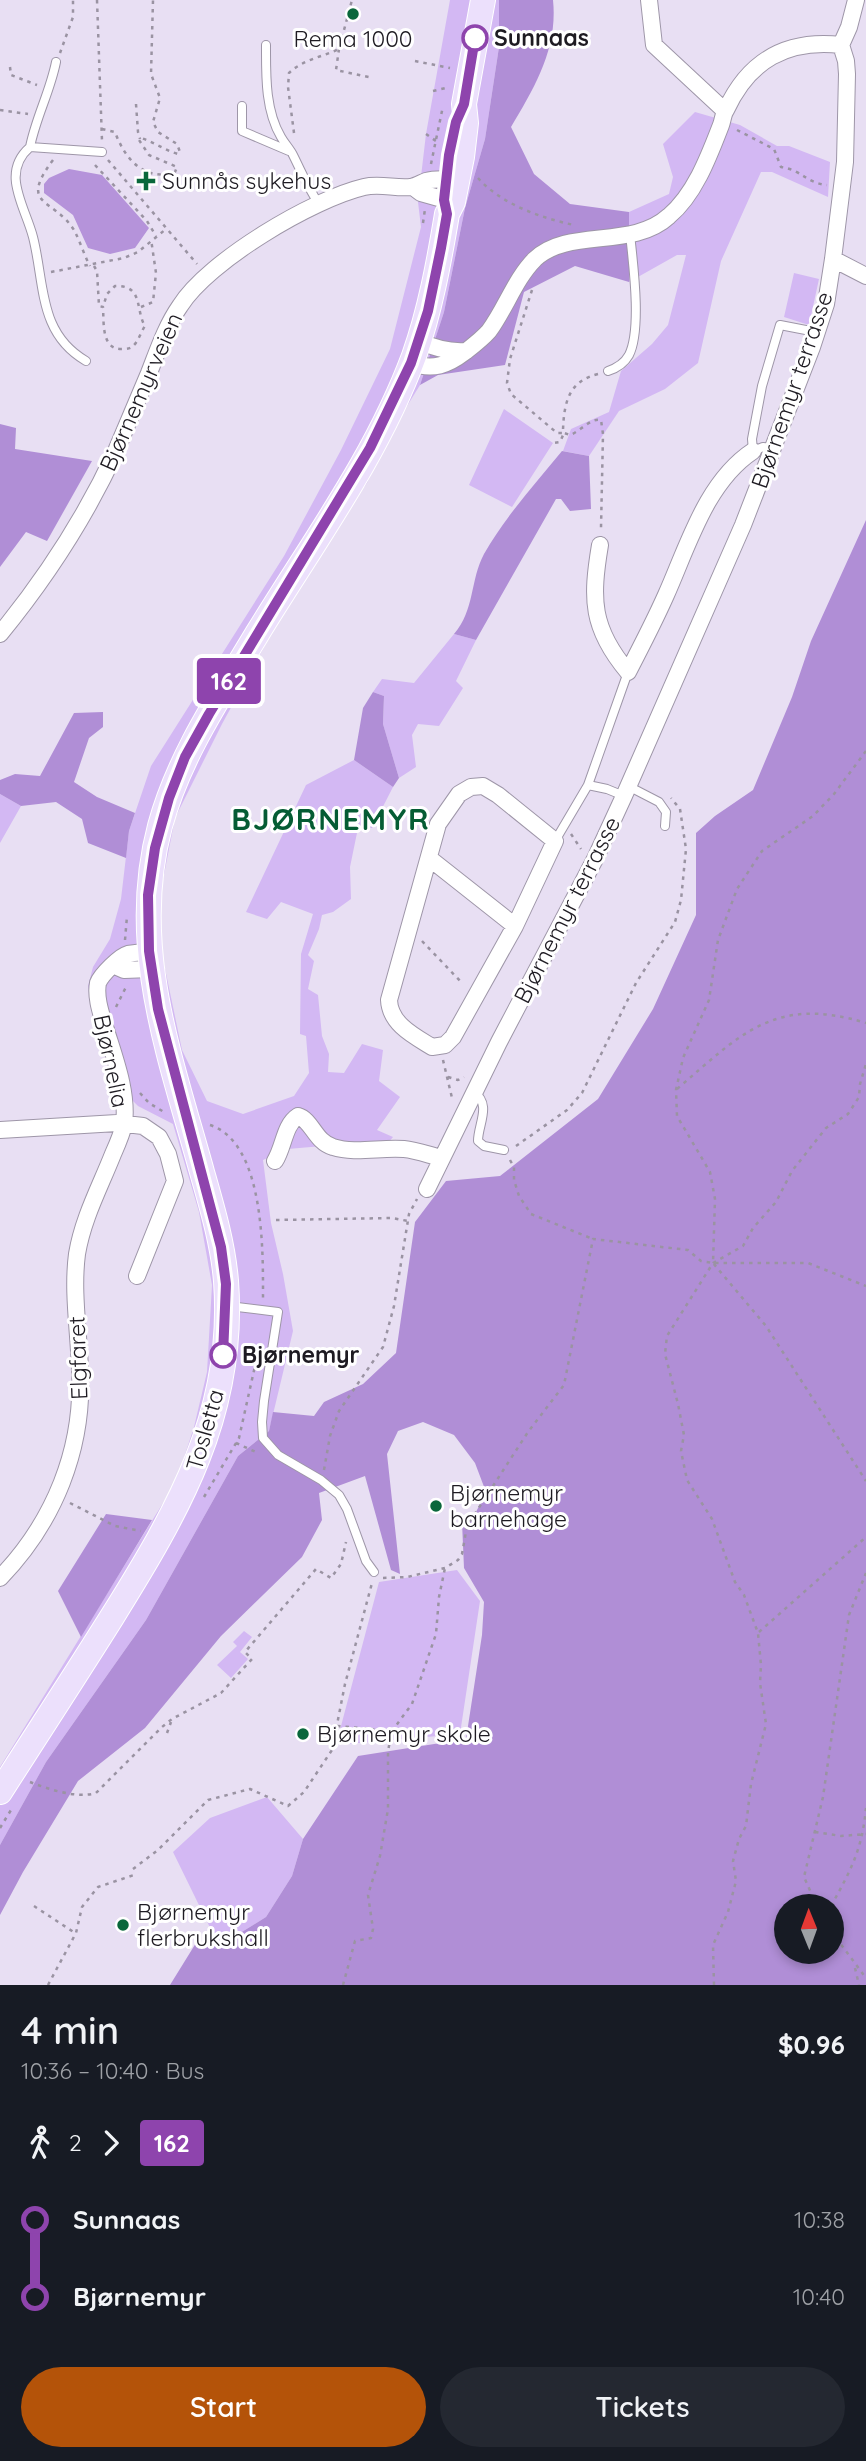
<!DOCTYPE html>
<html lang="en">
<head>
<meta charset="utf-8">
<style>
  :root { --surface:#171b24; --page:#242831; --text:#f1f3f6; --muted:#9ea1a6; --accent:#b45309 }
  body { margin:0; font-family:Quicksand,sans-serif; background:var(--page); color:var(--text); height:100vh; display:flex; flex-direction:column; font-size:26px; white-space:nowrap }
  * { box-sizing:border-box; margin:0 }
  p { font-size:23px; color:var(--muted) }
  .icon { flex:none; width:38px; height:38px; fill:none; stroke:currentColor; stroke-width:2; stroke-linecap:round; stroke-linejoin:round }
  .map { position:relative; height:1985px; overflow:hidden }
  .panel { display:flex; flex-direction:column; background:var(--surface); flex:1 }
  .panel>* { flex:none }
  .badge { padding:0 14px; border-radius:5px; font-size:24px; line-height:46px }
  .needle { width:46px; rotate:359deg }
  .buttons { position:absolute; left:774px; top:1894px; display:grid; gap:14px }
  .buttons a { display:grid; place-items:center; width:70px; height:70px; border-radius:50%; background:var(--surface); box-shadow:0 4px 10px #0003; font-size:35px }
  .map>.badge { position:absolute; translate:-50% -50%; box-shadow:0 0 0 4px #fff }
  .legs { display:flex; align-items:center; gap:10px; height:77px; padding:0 21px; font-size:23px }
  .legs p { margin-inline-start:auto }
  .headline { display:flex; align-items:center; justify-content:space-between; height:119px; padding:0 21px }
  h1 { font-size:38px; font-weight:600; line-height:52px }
  .button { display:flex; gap:14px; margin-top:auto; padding:14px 21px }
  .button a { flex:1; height:80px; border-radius:42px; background:var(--accent); color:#fff; font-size:28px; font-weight:600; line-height:80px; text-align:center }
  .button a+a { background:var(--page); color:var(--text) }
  ul { padding:0 21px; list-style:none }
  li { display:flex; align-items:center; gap:24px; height:77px; font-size:26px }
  li i { display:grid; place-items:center; width:10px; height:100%; margin:0 9px; background:currentColor }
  li i::after { content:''; width:18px; height:18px; margin:-9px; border:5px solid; border-radius:50%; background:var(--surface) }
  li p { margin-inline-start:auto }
  li:first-child i { background:linear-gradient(#0000 50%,currentColor 0) }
  li:last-child i { background:linear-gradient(currentColor 50%,#0000 0) }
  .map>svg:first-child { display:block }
  .green { fill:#d3b8f3 }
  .forest { fill:#b08ed6; fill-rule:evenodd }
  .water { fill:#b593da }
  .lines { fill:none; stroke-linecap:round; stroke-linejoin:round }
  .service-casing { stroke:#9e96a8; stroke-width:10 }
  .minor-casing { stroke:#9e96a8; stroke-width:18 }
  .primary-casing { stroke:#fff; stroke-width:26 }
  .path { stroke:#9a93a2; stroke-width:2.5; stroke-dasharray:3.5 5; stroke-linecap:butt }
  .service { stroke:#fff; stroke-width:8 }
  .minor { stroke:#fff; stroke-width:16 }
  .primary { stroke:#ece0fc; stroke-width:24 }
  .line-1-casing { stroke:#fff; stroke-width:16 }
  .line-1 { stroke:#8e44ad; stroke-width:10 }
  .poi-dot { fill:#09673b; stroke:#fff; stroke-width:2.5 }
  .stop-1-dot { fill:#fff; stroke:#8e44ad; stroke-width:3.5 }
  .labels { text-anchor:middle; stroke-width:6; stroke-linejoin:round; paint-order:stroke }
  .stop-label { font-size:23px; font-weight:bold; fill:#1e1b22; stroke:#fff; text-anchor:start }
  .poi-label { font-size:23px; fill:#1e1b22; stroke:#fff; text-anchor:start }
  .street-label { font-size:23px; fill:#1e1b22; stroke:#fff }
  .district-label { font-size:30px; font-weight:bold; letter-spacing:2px; fill:#055c34; stroke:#fff }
</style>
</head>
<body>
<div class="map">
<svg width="866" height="1985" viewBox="0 0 866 1985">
  <rect width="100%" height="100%" fill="#e8dff3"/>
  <path class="green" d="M450 0H499V47L485 139 465 208 444 312 420 385 391 432 367 483 315 554 222 724 175 818 161 890 158 935 182 1050 207 1101 243 1114 294 1096 309 1073 306 1036 300 1034 301 954 313 914 281 902 267 919 246 912 306 785 354 760 393 787 372 828H358L350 867 351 899 333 912 322 915 319 929 308 955 314 961 308 989 318 995 322 1036 329 1054 328 1072 344 1073 362 1044 383 1050 379 1081 400 1097 377 1130 393 1137 387 1144H345L288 1149 263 1160 271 1223 283 1274 293 1331 269 1431 238 1456 146 1620 46 1762 0 1845V1767L176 1482 194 1427 207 1372 212 1285 199 1212 173 1124 138 1106 113 1081 88 986 93 967 110 939 121 899 129 831 151 766 284 556 341 450 390 349 421 227 418 202 426 134Z
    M695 112 740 125 777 146H789L830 162 828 197 772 172H761L721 261 698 363 665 389 619 411 589 456 563 451 571 429 609 412 621 371 652 344 668 325 686 255H677L629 282V212L669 194 673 177 663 144Z
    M794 273 819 279 809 325 784 317Z
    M504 409 553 443 512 507 469 485Z
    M454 634 476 640 456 681 463 688 439 726 418 724 412 735 416 767 399 778 383 724 384 696 373 692 382 679 414 683Z
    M0 794 21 806 0 843Z
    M457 1570 480 1601 460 1734 336 1745 379 1582Z
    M244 1631 252 1637 240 1652 248 1659 231 1678 217 1665 237 1646 233 1642Z
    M267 1797 303 1839 292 1876 266 1917 219 1946 173 1852 210 1818Z"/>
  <path class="forest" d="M499 0H553C558 48 535 87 511 127L534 174 570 204 629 212V282L575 266 524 292 505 365 438 375 420 385 444 312 465 208 485 139 499 47Z
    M0 424 16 428 15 449 92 461 47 541 26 532 0 567Z
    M562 451 589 456 591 509 570 511 561 499H556L476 640 454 634C475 610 470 580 484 554 505 517 535 484 562 451Z
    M866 520V1985H170L196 1943 219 1946 266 1917 292 1876 303 1839 358 1756 466 1739 482 1635 484 1602 464 1568 462 1522H471L486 1492 475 1463 454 1435 423 1422 398 1431 387 1454 400 1574 391 1570 365 1476 319 1493 322 1520 302 1557 221 1636 145 1728 78 1781 23 1872 0 1915V1845L46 1762 146 1620 238 1456 269 1431 273 1412 314 1416 324 1402 363 1384 396 1353 415 1222 446 1181 500 1176 598 1099 653 1009 696 915V833L715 816 753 790 792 697 811 641ZM786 1906H831V1951H786Z
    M373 692 384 696 383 724 399 778 393 787 354 760 363 708Z
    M103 712V727L89 738 74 782 97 797 135 813 129 831 126 858 88 843 82 819 56 802 21 806 0 794V780L15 774 40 776 74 713Z
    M106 1514 152 1520 81 1637 58 1591Z"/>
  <path class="water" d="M69 169 102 175 149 228 135 248 110 254 88 248 73 215 44 193V184L49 178Z"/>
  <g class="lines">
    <defs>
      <path id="service" d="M266 45C266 75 265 110 281 137 285 144 290 149 293 155 302 173 308 188 319 204
        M242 106V131L289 151
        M30 147C36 117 50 92 56 62
        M86 361C38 333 45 284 33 237 25 206 0 173 30 147L102 152
        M608 371C617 368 624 364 629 355 642 329 633 263 630 234
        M773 448 763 447 753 451 752 439 762 386 780 325 816 332
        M588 785 607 789 624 796
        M628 786 659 802 666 812 665 826
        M555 841 588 785 628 672
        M474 1092C492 1105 478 1124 478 1141L484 1146 504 1150
        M229 1306 278 1312 264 1401 262 1422 263 1438 278 1455 321 1480 339 1495 347 1509 366 1561 374 1572"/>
      <path id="minor" d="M649 0 654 45 725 111
        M841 45 849 27 856 0
        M413 187 421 193 453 202
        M833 259 866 276
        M419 341C434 348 448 352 465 351
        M411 363C433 371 448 365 465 352 474 345 482 339 489 331 506 308 515 279 535 259 569 227 632 250 669 216 695 194 709 156 721 125 723 120 723 114 726 110 749 60 787 39 841 45
        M600 545C591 599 591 628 628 672 641 647 654 622 666 595 688 546 706 482 753 451
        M0 634C45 579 86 516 116 451 127 425 138 399 149 373 158 350 166 326 180 306 208 261 313 199 364 187 380 183 396 189 411 187 416 186 421 183 426 181 436 178 447 179 457 180
        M483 786 498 795 555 841 515 926 453 1037 445 1045 432 1047C414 1036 390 1024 389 1000L438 824 459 794 471 787Z
        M429 858 515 926
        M115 966 124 970 151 969
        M0 1130 117 1123 143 1126 159 1137 168 1154 175 1181 137 1276
        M275 1161C284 1147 284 1125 298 1116 312 1120 315 1142 333 1147 355 1154 381 1147 404 1149 416 1150 429 1155 441 1158
        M427 1189 499 1042 595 859 624 796 743 525 812 347 826 304 833 259 845 162 847 74 846 61 841 45
        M0 1578C54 1522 84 1449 80 1371 79 1332 72 1292 77 1254 83 1218 100 1187 113 1154 117 1145 122 1134 124 1124 128 1093 115 1059 106 1030 102 1016 95 998 98 983 101 975 120 956 128 954 134 953 142 952 149 952"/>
      <path id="primary" d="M0 1792C37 1734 75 1676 112 1617 178 1511 236 1412 226 1281 223 1244 212 1207 202 1172 170 1056 128 946 160 826 179 756 220 696 257 634 312 544 377 456 414 356 430 311 439 262 447 214L453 202 462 157 466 123 464 104 483 0"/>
    </defs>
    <use href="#service" class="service-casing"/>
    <use href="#minor" class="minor-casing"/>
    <use href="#primary" class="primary-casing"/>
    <path class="path" d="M97 0 102 141
      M339 49 336 70 373 78
      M60 53 73 17V0
      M415 61 450 68
      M10 67 11 75 37 85
      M433 91 446 88
      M136 104 138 132 140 139
      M0 110 28 114
      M102 129 115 132C125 159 144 182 175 172L177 167 149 155 139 140 141 138C154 142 164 150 178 154L180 152 177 144 158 132 153 122 160 98 151 74 153 0
      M737 130 774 149 781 167C802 170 806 183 827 185
      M294 133 288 87 289 73C302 60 322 57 339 49L352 0
      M426 134 436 141
      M53 160C18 207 53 197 74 230 80 241 84 255 90 266
      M108 160 197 264
      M431 164 443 106
      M95 165 147 221 156 236
      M478 178C501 204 541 218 574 225
      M423 223 425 209
      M94 266 97 271 99 306 103 307C104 322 101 350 122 349 126 349 130 349 133 346 138 342 141 332 145 326 135 310 144 285 115 286L107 294 103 307
      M51 272 124 258 138 252 166 229
      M532 290 510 359 507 383 511 394 557 433H564L560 442 553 443
      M141 307 153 302 156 273 151 239
      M598 374C569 381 564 402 563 430L564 433 570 435C581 431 590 418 601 420L603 434 601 528
      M866 751 834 794 813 816 762 851 737 889 718 940 709 1000 683 1058 676 1090 677 1116 710 1172 715 1199 713 1263 766 1326 866 1481
      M571 834 581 849
      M125 940 127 916
      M422 941 463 984
      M116 1007 127 985
      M443 1060 452 1098
      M448 1077 458 1080 464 1077
      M677 1089C741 1034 775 995 866 1023
      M140 1093 149 1103 164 1112
      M210 1125C265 1143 263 1252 263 1299
      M516 1146 567 1110 582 1093 636 983 675 922 681 900 686 849 680 809 671 798
      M510 1160 514 1167V1180L519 1196 531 1214 593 1239
      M276 1220 392 1218 408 1221
      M236 1443 258 1453
      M324 1470 330 1436 339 1411 383 1347 394 1306 409 1214 417 1199
      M204 1497 239 1438 259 1348
      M70 1503 115 1526 141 1531
      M383 1578 407 1577 445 1568 458 1560 462 1554 467 1526 528 1432 564 1385 593 1239 688 1250 701 1261 713 1263H808L866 1286
      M759 1632 866 1537
      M337 1726 392 1731
      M167 1733 171 1722
      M30 1782C48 1789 77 1799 96 1793L162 1727 172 1719 221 1693 252 1659 245 1652 316 1569 331 1578 341 1564 346 1542
      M0 1828 11 1810
      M815 1832 841 1836 866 1834
      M133 1869 158 1850 208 1800 250 1789 288 1806 304 1792 332 1750 345 1684 372 1583
      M34 1906 75 1933
      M817 1906 804 1877 823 1797 849 1615 866 1573
      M831 1906C851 1870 862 1850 866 1808
      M831 1931 866 1978
      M855 1968 859 1985
      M48 1985 76 1933 82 1907 98 1887 134 1875
      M343 1985 355 1941 371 1938 373 1929 368 1895 380 1856 388 1809V1751L392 1731 412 1704 436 1634 439 1597 445 1568
      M714 1985 713 1945 728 1912 736 1881 733 1861 739 1839 746 1826 751 1784 766 1724 760 1683 761 1665 758 1633 744 1595 735 1582 712 1519 687 1480 681 1451 684 1435 678 1404 665 1354 667 1336 713 1263 743 1246 753 1228 776 1202 792 1171 826 1128 848 1114 859 1097 860 1084 866 1064"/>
    <use href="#service" class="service"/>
    <use href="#minor" class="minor"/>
    <use href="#primary" class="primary"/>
  </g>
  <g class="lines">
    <defs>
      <path id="line-1" d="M223 1355 226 1284 221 1247 158 1009 149 951 148 895 155 848 169 798 185 757 209 714 370 448 411 363 428 311 441 248 447 214 444 200 449 155 456 122 464 104 475 38"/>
    </defs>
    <use href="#line-1" class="line-1-casing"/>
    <use href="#line-1" class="line-1"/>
  </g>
  <g class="poi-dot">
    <circle cx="353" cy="14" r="7"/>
    <path d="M142.5 170.5h7v7h7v7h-7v7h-7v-7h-7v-7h7z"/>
    <circle cx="436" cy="1506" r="7"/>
    <circle cx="303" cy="1734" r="7"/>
    <circle cx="123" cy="1925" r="7"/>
  </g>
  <g class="stop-1-dot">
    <circle cx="475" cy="38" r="12"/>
    <circle cx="223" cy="1355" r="12"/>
  </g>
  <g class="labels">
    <g class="stop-label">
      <text x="494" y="46">Sunnaas</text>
      <text x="242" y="1363">Bjørnemyr</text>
    </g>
    <g class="poi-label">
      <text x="353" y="47" text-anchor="middle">Rema 1000</text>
      <text x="162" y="189">Sunnås sykehus</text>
      <text x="450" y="1501">Bjørnemyr<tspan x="450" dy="26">barnehage</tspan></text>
      <text x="317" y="1742">Bjørnemyr skole</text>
      <text x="137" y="1920">Bjørnemyr<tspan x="137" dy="26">flerbrukshall</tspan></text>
    </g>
    <g class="street-label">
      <text transform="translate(792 390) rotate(-71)" y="8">Bjørnemyr terrasse</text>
      <text transform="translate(141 392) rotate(-66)" y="8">Bjørnemyrveien</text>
      <text transform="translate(567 910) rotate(-63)" y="8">Bjørnemyr terrasse</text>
      <text transform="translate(111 1061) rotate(78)" y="8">Bjørnelia</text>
      <text transform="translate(78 1358) rotate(-92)" y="8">Elgfaret</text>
      <text transform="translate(205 1430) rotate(-74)" y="8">Tosletta</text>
    </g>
    <g class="district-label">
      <text x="331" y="830">BJØRNEMYR</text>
    </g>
  </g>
</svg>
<div class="buttons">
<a><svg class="needle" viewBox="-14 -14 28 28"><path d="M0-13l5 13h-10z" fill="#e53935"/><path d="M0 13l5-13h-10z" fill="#9ea1a6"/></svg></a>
</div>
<b class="badge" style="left:229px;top:681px;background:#8e44ad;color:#fff">162</b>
</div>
<section class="panel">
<div class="headline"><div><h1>4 min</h1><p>10:36 – 10:40 · Bus</p></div><b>$0.96</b></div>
<div class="legs"><svg class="icon" aria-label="walk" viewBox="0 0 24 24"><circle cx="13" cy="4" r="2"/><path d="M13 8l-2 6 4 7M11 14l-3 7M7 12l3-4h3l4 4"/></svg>2<svg class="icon" aria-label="forward" viewBox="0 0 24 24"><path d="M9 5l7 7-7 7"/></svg><b class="badge" style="background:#8e44ad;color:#fff">162</b></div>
<ul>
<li><i style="color:#8e44ad"></i><b>Sunnaas</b><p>10:38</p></li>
<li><i style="color:#8e44ad"></i><b>Bjørnemyr</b><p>10:40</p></li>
</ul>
<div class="button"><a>Start</a><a>Tickets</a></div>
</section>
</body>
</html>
